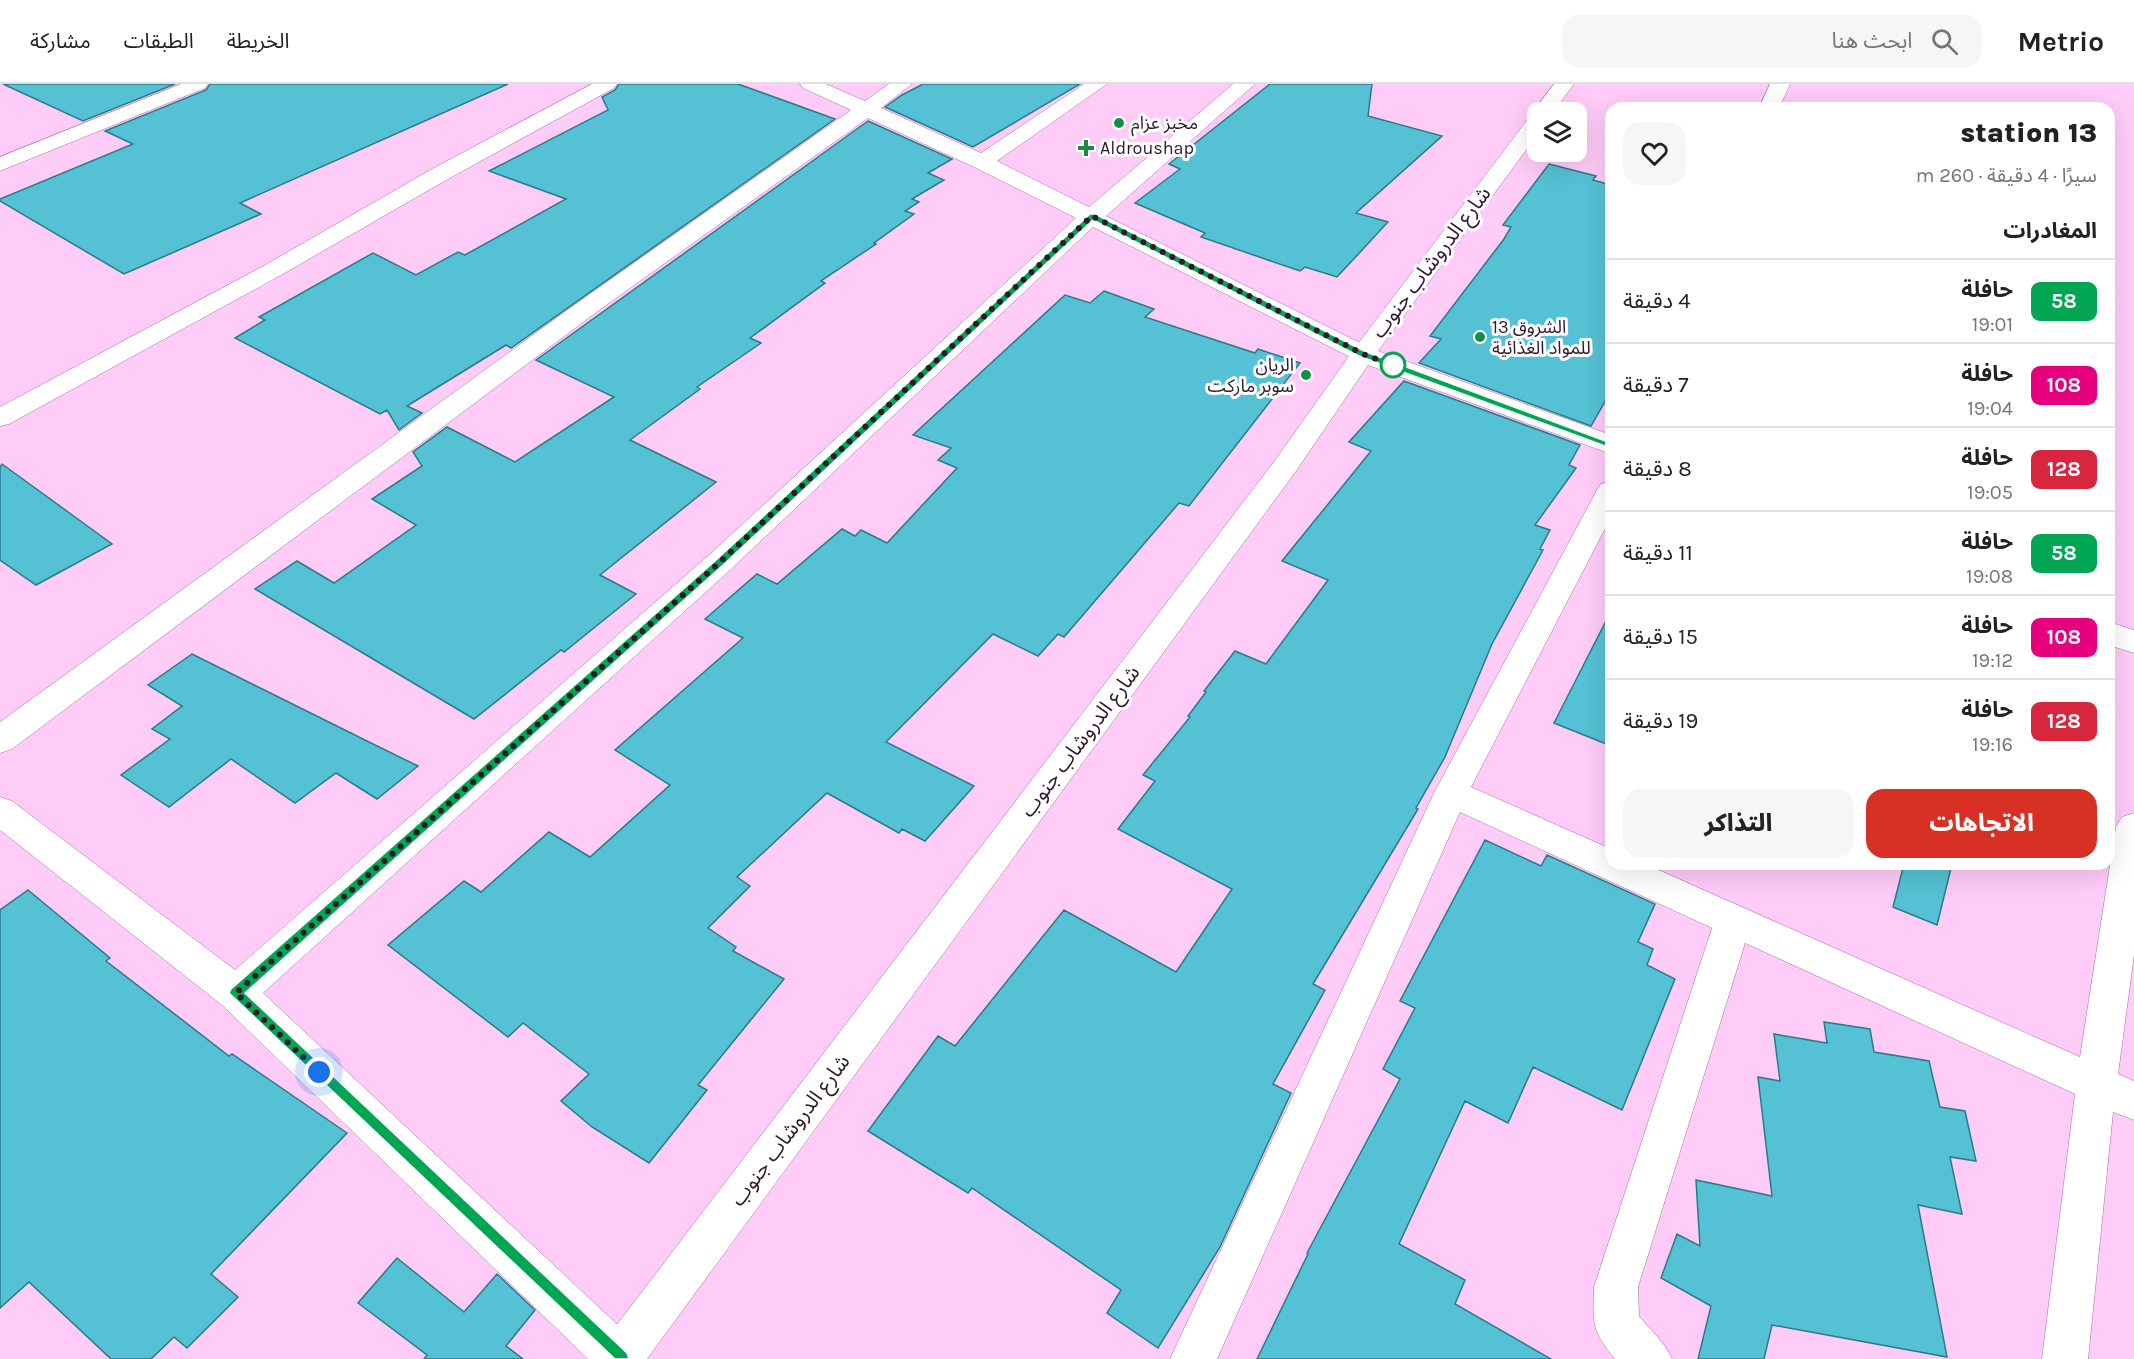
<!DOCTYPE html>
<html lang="ar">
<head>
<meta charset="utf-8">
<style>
  :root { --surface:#fff; --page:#f6f6f6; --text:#222; --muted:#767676; --line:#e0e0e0; --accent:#d93025 }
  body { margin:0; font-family:Karla,"Noto Sans Arabic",sans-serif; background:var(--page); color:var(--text); direction:rtl; height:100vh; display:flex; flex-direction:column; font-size:22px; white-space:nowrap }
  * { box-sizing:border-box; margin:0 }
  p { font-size:20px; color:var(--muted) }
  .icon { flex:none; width:33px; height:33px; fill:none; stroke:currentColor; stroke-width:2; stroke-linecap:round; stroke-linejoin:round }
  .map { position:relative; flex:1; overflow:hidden; direction:ltr }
  .sheet { position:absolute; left:1605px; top:18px; width:510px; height:768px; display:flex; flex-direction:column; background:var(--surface); border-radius:18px; box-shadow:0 6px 24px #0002; direction:rtl }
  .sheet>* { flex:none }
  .badge { padding:0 12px; border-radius:9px; font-size:21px; line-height:39px }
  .fabs { position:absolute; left:1527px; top:18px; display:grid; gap:12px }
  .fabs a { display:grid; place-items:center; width:60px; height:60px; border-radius:12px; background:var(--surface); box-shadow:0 6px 24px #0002; font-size:30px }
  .you { position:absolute; width:30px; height:30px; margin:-15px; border:4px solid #fff; border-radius:50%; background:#1a73e8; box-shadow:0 0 0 9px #1a73e833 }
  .map>.badge { position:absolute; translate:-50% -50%; box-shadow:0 0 0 3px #fff }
  h2 { padding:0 18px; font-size:22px; line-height:54px }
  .round { display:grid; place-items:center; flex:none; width:63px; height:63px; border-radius:18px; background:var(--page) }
  .summary { display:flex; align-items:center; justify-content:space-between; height:102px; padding:0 18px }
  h1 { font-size:28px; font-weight:800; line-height:45px }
  .cta { display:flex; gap:12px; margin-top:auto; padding:12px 18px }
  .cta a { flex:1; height:69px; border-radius:18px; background:var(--accent); color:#fff; font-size:24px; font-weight:800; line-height:69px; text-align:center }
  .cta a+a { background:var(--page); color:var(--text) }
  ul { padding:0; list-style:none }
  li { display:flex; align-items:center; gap:18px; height:84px; padding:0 18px; border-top:2px solid var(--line) }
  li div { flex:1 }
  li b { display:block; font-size:22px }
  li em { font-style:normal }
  li .badge { min-width:66px; font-weight:700; text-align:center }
  header { display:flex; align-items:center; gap:36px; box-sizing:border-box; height:84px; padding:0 30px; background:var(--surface); border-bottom:2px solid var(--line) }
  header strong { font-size:28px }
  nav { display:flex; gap:33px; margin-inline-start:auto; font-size:21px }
  .search { width:420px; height:54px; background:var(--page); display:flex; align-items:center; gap:15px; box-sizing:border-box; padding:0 21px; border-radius:18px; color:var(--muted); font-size:22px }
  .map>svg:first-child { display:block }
  .building { fill:#55c1d4; stroke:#277b8a; stroke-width:1.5 }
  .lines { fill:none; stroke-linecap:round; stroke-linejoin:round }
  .street-casing { stroke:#a96ea2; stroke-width:1 }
  .secondary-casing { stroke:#a96ea2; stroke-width:1 }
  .street { fill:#fff; fill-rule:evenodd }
  .secondary { fill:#fff; fill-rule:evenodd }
  .line { fill:#00a651; stroke:#fff; stroke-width:1.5 }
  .walk { stroke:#30192d; stroke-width:6; stroke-dasharray:0 10.8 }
  .poi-dot { fill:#168d47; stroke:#fff; stroke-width:2 }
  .stop-dot { fill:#fff; stroke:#00a651; stroke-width:3 }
  .labels { text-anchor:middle; stroke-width:6; stroke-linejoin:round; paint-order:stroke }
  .far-poi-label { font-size:18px; fill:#30192d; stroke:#fff; text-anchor:start }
  .street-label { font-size:21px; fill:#30192d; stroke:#fff }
</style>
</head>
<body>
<header>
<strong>Metrio</strong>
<div class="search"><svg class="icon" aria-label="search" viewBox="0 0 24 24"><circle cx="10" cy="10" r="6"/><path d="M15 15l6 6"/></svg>ابحث هنا</div>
<nav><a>الخريطة</a><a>الطبقات</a><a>مشاركة</a></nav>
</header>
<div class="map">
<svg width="2134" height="1275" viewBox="0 0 2134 1275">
  <rect width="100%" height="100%" fill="#ffcbf7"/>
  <path class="building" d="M3 0H175L83 37Z
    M210 0H508L240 119 261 130 124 190 0 117V115L133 60 105 47 206 6Z
    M619 0H738L835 35 511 264 506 261 407 322 422 329 399 346 387 326 380 330 235 254 265 236 259 233 373 169 416 191 458 168 465 171 566 115 489 87 608 26 602 13 615 6Z
    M923 0H1080L973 63 885 23 902 11Z
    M1270 0H1372L1368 32 1442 52 1356 129 1388 138 1337 193 1305 183 1300 187 1201 153 1205 149 1135 119 1180 85 1169 80Z
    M868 37 952 75 928 89 944 96 912 115 919 118 905 127 914 130 874 159 876 160 821 197 825 199 750 254 761 259 697 303 700 305 630 356 716 398 600 491 636 510 564 568 561 566 474 635 255 505 297 477 334 499 416 441 372 415 422 382 413 368 447 343 515 378 614 313 536 276Z
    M1549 80 1596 92 1593 96 1611 101V307L1591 342 1419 279 1441 255 1430 252 1504 155 1511 143 1503 141Z
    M1104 207 1154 225 1145 233 1255 269 1258 265 1300 279 1189 422 1179 419 1064 553 1058 550 1038 572 993 550 886 658 974 702 925 757 902 745 899 749 827 709 737 793 750 802 708 844 736 863 733 867 784 895 698 1001 707 1006 649 1079 592 1043 561 1017 589 990 523 939 508 953 388 861 464 797 481 808 549 748 590 773 670 701 615 666 743 554 705 535 757 490 777 500 842 445 855 452 861 446 887 459 957 384 938 376 951 364 913 351 1065 211 1090 219Z
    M1404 297 1580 361 1569 381 1576 384 1535 441 1550 446 1540 465 1543 466 1492 560 1445 673 1416 724 1418 725 1313 900 1325 906 1273 1000 1291 1009 1220 1163 1158 1264 1107 1229 1121 1206 972 1104 968 1109 868 1047 938 952 955 962 1064 826 1176 888 1232 805 1118 745 1155 697 1143 691 1190 633 1188 632 1206 608 1204 607 1235 567 1266 580 1328 496 1282 477 1371 367 1349 358Z
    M2 380 86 441 112 460 36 501 0 476V383Z
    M1611 527V662L1554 639Z
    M192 570 375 661 418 682 377 715 336 689 295 719 231 675 169 723 121 691 170 655 152 645 182 622 148 601Z
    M1485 756 1541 782 1547 771 1655 820 1638 858 1653 865 1647 881 1675 895 1622 1026 1533 983 1508 1039 1465 1017 1399 1160 1465 1196 1455 1220 1551 1275H1257L1308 1170 1307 1169 1400 995 1383 985 1415 924 1400 917Z
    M1904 780H1952L1937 841 1893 823Z
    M28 806 110 874 106 877 229 972 232 970 347 1049 211 1190 238 1213 187 1264 174 1253 151 1275H111L29 1198 0 1224V826Z
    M1824 938 1870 945 1874 968 1929 977 1940 1023 1965 1027 1976 1077 1950 1073 1962 1130 1918 1121 1947 1273 1772 1241 1764 1275H1698L1711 1222 1661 1194 1677 1150 1700 1162 1696 1096 1772 1112 1758 993 1780 997 1774 950 1827 959Z
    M397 1174 464 1228 497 1190 535 1226 506 1262 523 1275H424L427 1271 358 1219Z"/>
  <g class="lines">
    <defs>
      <path id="street" d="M181 0H208L205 4 0 87V73Z
        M592 0H617L614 4 448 95 283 190 9 340 0 342V323L267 180 432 85Z
        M800 0H826L865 17 889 0H912L881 24 981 69 1084 0H1107L997 77 1089 123 1233 0H1255L1106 132 1372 265 1376 270 1372 275 1363 278 1354 275 1093 143 730 486 263 909 637 1259 644 1275H588L222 921 0 746V713L12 717 235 886 708 472 1076 134 974 83 868 34 598 227 12 665 0 669V638L580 217 851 26 803 4Z
        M1770 0H1790L1779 24H1759Z
        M1611 397V433L1471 703 1611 765V780H1645L2080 973 2116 743 2122 733 2134 729V871L2118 990 2134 997V1036L2113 1028 2088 1275H2042L2075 1010 1745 859 1638 1203 1639 1232C1651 1247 1665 1258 1672 1275H1615C1591 1246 1593 1239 1594 1203L1712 844 1460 728 1217 1275H1170L1434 709 1597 406 1601 400Z"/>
      <path id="secondary" d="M1554 0H1574L1553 28H1538V50L1378 267 1611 351V370L1368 281 1296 387 647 1275H596L603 1259 1276 375 1354 265 1531 31 1534 30 1533 28Z
        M2109 538 2134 546V569L2109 561Z"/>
    </defs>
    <use href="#street" class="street-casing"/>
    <use href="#secondary" class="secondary-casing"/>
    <use href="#street" class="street"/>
    <use href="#secondary" class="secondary"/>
  </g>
  <path class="line" d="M1090 130H1095L1366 268 1616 361 1608 363 1359 272 1093 136 722 482 245 909 627 1269 629 1275H615L229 909 231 905 715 477Z"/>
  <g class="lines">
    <path class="walk" d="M319 988 236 909 719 479 1092 132 1363 270 1393 281"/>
  </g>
  <g class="poi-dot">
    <circle cx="1119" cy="39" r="6"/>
    <path d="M1083 55h6v6h6v6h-6v6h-6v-6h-6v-6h6z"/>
    <circle cx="1480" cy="253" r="6"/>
    <circle cx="1306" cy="291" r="6"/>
  </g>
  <circle class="stop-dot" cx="1393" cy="281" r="12"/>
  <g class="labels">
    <g class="far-poi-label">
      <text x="1131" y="45">مخبز عزام</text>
      <text x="1100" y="70">Aldroushap</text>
      <text x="1492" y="249">الشروق 13<tspan x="1492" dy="21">للمواد الغذائية</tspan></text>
      <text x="1294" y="287" text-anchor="end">الريان<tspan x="1294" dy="21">سوبر ماركت</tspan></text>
    </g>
    <g class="street-label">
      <text transform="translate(1431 178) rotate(-53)" y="7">شارع الدروشاب جنوب</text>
      <text transform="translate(1080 657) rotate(-53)" y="7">شارع الدروشاب جنوب</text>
      <text transform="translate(790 1046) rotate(-53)" y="7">شارع الدروشاب جنوب</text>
    </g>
  </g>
</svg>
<div class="fabs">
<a><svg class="icon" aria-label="layers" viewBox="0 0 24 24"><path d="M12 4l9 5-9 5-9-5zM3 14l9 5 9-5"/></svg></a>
</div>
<div class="you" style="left:319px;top:988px"></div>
<section class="sheet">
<div class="summary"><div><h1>13 station</h1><p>سيرًا · 4 دقيقة · 260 m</p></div><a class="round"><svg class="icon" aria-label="heart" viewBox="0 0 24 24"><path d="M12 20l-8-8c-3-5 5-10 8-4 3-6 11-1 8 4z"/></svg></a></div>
<h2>المغادرات</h2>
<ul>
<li><span class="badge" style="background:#00a651;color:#fff">58</span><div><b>حافلة</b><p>19:01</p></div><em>4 دقيقة</em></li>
<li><span class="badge" style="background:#e6007e;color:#fff">108</span><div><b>حافلة</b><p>19:04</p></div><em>7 دقيقة</em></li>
<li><span class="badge" style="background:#d7263d;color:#fff">128</span><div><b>حافلة</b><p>19:05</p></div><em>8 دقيقة</em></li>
<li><span class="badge" style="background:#00a651;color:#fff">58</span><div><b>حافلة</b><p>19:08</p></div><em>11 دقيقة</em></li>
<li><span class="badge" style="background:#e6007e;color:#fff">108</span><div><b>حافلة</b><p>19:12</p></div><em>15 دقيقة</em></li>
<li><span class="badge" style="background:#d7263d;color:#fff">128</span><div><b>حافلة</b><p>19:16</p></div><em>19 دقيقة</em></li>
</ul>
<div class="cta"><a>الاتجاهات</a><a>التذاكر</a></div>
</section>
</div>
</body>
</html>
